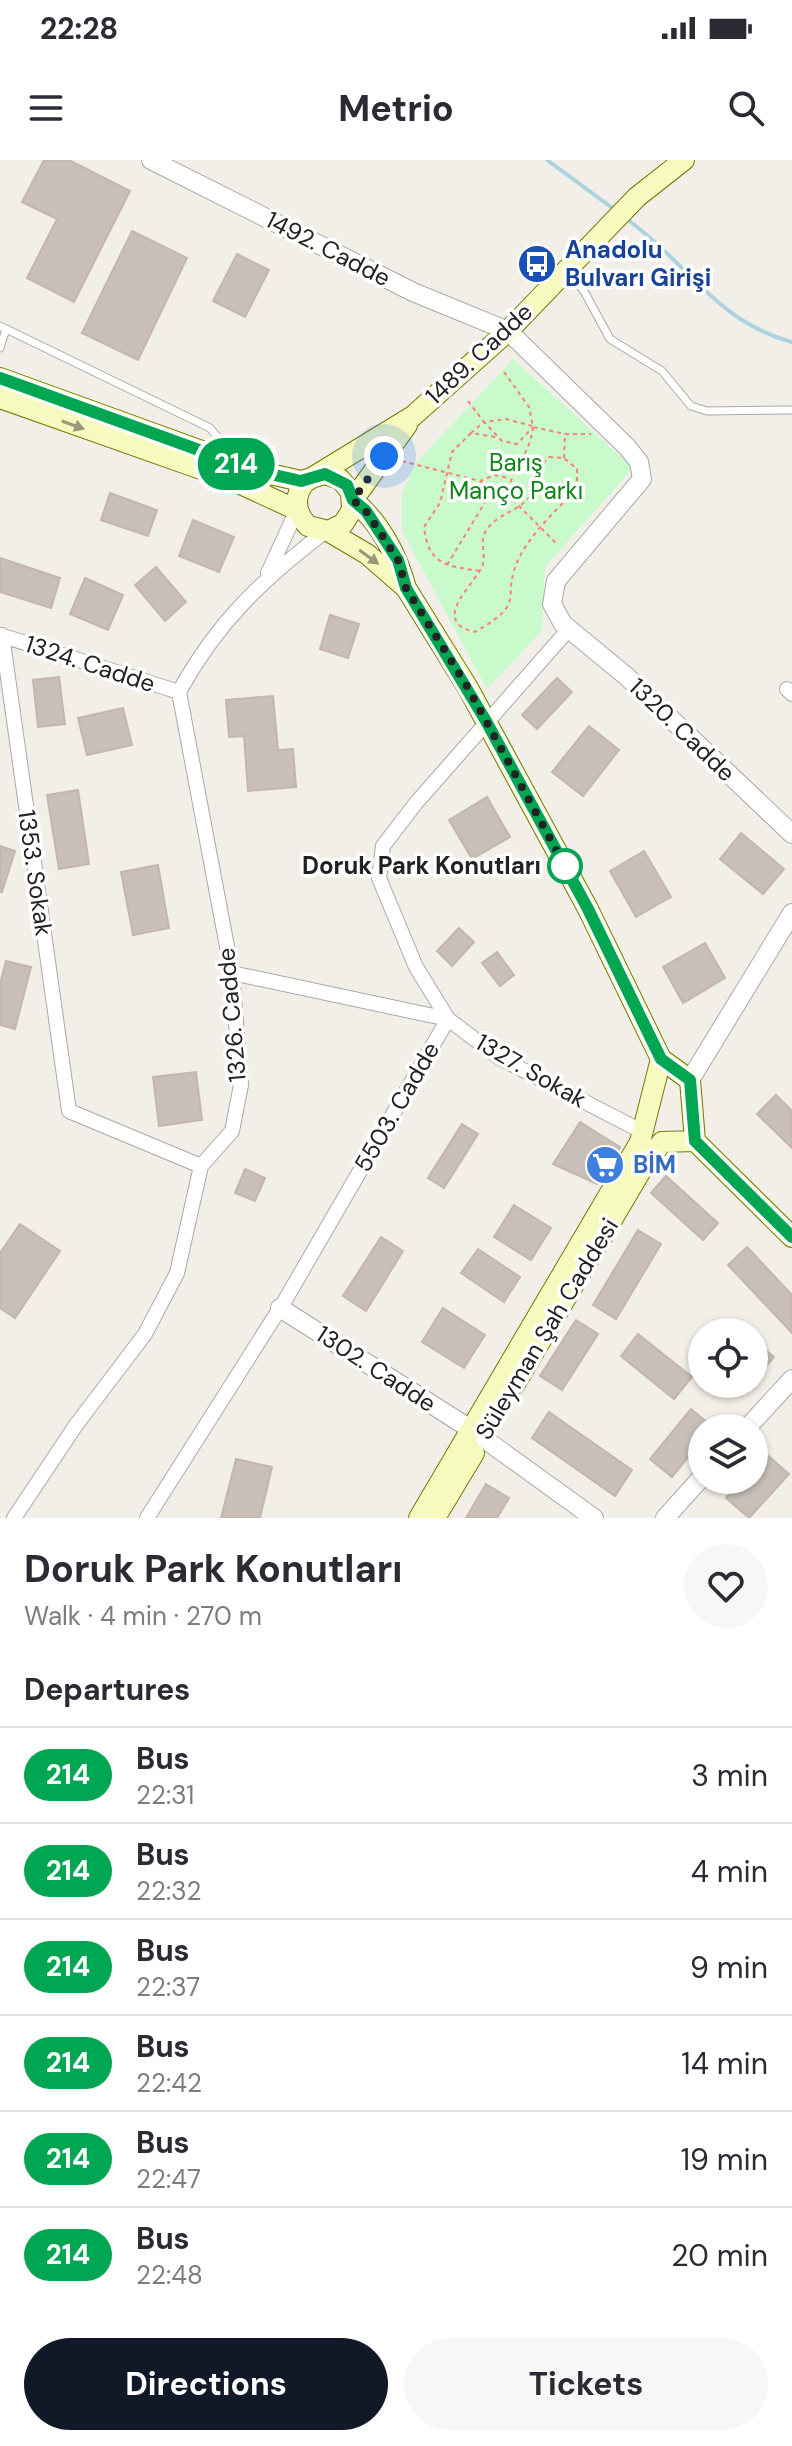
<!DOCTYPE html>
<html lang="en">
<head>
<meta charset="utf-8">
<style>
  :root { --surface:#fff; --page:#f7f7f7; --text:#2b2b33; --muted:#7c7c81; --line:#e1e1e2; --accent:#111827 }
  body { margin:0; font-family:"DM Sans",sans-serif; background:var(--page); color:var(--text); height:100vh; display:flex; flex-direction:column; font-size:30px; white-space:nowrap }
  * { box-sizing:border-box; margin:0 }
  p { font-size:26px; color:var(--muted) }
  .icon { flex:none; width:44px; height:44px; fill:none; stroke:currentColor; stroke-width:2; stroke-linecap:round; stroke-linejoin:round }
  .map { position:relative; height:1358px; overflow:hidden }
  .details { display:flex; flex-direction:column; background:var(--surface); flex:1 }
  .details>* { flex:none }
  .badge { padding:0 16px; border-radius:26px; font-size:28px; line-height:52px }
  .tools { position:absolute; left:688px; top:1158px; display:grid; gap:16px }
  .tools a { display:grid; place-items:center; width:80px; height:80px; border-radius:50%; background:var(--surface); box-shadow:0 2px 6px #0004; font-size:40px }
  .you { position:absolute; width:40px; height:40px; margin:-20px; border:6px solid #fff; border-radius:50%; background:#1a73e8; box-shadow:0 0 0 12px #1a73e833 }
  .map>.badge { position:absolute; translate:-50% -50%; box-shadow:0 0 0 4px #fff }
  h2 { padding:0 24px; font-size:30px; line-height:72px }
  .round { display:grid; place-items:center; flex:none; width:84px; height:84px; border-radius:42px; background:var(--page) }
  .head { display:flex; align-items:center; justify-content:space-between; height:136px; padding:0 24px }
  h1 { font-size:38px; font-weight:700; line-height:60px }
  .button { display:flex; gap:16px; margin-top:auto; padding:16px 24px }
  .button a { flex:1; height:92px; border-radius:48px; background:var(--accent); color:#fff; font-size:32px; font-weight:700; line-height:92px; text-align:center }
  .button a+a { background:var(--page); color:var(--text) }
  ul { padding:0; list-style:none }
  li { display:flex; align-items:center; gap:24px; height:96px; padding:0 24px; border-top:2px solid var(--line) }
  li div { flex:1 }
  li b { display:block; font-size:30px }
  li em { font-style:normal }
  li .badge { min-width:88px; font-weight:700; text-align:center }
  .status { display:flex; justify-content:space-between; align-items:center; height:56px; padding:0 40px; background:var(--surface); direction:ltr }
  .status svg { height:22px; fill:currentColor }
  header { display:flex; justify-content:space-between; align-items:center; height:104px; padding:0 24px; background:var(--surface); font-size:36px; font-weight:700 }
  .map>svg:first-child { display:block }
  .park { fill:#c8facc }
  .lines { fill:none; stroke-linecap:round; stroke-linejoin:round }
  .stream { stroke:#aad3df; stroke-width:4 }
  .building { fill:#c7bfb8; stroke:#c4b6ab; stroke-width:2 }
  .service-casing { stroke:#a9a9a9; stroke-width:9 }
  .minor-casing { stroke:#a9a9a9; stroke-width:16 }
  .tertiary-casing { stroke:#a9a9a9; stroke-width:20 }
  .secondary-casing { stroke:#707d05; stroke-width:22 }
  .path { stroke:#fa8072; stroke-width:2; stroke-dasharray:4 4; stroke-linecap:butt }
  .service { stroke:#fff; stroke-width:7 }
  .minor { stroke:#fff; stroke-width:14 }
  .tertiary { stroke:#fff; stroke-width:18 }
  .secondary { stroke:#f7fabf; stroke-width:20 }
  .oneway { fill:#979978 }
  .line-casing { stroke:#fff; stroke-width:18 }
  .line { stroke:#00a651; stroke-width:12 }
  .walk { stroke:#222; stroke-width:8; stroke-dasharray:0 14.4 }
  .stop-dot { fill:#fff; stroke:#00a651; stroke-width:4 }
  .labels { text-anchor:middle; stroke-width:7; stroke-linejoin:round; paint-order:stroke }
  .street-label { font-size:24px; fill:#222; stroke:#fff }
  .transit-label { font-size:24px; font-weight:bold; fill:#164399; stroke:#fff; text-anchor:start }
  .park-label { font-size:24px; fill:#0c8416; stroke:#fff }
  .stop-label { font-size:24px; font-weight:bold; fill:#222; stroke:#fff; text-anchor:end }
  .shop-label { font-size:24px; font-weight:bold; fill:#366cbe; stroke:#fff; text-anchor:start }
</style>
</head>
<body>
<div class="status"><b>22:28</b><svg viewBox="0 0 49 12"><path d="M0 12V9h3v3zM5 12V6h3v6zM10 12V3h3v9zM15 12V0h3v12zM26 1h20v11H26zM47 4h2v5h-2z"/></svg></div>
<header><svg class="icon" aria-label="menu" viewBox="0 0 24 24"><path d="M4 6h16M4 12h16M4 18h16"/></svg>Metrio<svg class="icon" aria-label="search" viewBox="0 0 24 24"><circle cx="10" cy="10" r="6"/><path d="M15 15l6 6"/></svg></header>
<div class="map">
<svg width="792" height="1358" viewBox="0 0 792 1358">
  <rect width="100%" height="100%" fill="#f2efe9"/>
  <path class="park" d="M513 199 633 308 545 407 542 471 487 529 402 371V334L416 303Z"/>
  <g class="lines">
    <path class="stream" d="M547 0 611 47
      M628 60C689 104 715 161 792 182"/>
  </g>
  <path class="building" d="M44 0H69L130 31 74 142 27 118 57 59 22 42Z
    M132 71 187 98 138 200 82 173Z
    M237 94 269 110 245 157 213 141Z
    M110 333 157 350 148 376 101 360Z
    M193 360 234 377 219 412 179 396Z
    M0 398 60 418 51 448 0 432Z
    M156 407 186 442 165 461 135 425Z
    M85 418 123 435 108 470 70 454Z
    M330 455 359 464 348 498 320 489Z
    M59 517 65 564 38 567 33 520Z
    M557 518 572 532 537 569 522 555Z
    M273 536 278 590 293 589 296 627 248 631 244 576 229 577 226 540Z
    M123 548 132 585 87 595 78 558Z
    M589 566 619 590 583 636 552 612Z
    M78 630 89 704 59 709 47 635Z
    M487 637 510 677 472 699 449 660Z
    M741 673 784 709 763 734 720 699Z
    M0 686 15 691 2 732H0Z
    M644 691 671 737 636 757 610 711Z
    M158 705 169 768 133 775 121 712Z
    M459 768 474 782 452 806 437 791Z
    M705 783 725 818 683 843 663 807Z
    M497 792 514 815 500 826 482 803Z
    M6 801 31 807 15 869 0 865V824Z
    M196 912 202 960 159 966 153 917Z
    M776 935 792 951V988L757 954Z
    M580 962 620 987 597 1024 553 1004Z
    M462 964 478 974 444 1028 428 1018Z
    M245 1009 265 1018 255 1041 235 1033Z
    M666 1016 718 1063 703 1080 651 1033Z
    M514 1045 551 1068 531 1100 494 1077Z
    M20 1064 60 1091 15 1158 0 1148V1093Z
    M638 1070 661 1084 616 1159 593 1145Z
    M381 1077 403 1091 366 1151 343 1136Z
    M747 1087 792 1135V1173L728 1105Z
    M478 1089 520 1117 504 1142 461 1113Z
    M443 1148 485 1175 464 1208 422 1182Z
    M576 1160 598 1174 562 1230 540 1216Z
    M638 1174 692 1217 674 1239 621 1196Z
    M754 1180 774 1197 754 1220Z
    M691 1249 714 1268H702V1280L672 1317 650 1299Z
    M549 1252 632 1310 615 1336 532 1278Z
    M765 1293 789 1314 749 1358 726 1338 742 1320H754V1306Z
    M236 1299 272 1307 260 1358H221Z
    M486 1324 509 1338 497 1358H466Z"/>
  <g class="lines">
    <defs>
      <path id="service" d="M567 111 584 131 610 179 662 211 691 246 707 251 792 250
        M0 166 210 268 219 279 217 296
        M0 188 6 169"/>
      <path id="minor" d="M268 413 297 350
        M0 475 179 532
        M2 475 69 951 201 1006
        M787 529 792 534
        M232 813 448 859 498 897 643 972
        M448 859 416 807 379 718 383 686 416 643 569 469
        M14 1358 76 1265 145 1174 177 1113 201 1006 232 971 241 925 232 813 179 532C217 462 263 419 326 371
        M147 1358 284 1142 448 859"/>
      <path id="tertiary" d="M151 0 413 132 508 171 627 287 639 302 642 319 556 421 552 444 563 464 626 516 792 674
        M690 920 792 753
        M280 1148 472 1270
        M747 1268 792 1219
        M483 1278 594 1358
        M665 1358 702 1317"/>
      <path id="secondary" d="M684 0 637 37 508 171 413 256 305 322C293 337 295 353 308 366L328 371 367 394 406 428 468 528 588 749 661 899 690 920 695 981
        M0 218 257 311 301 321 325 314 340 319 351 332 352 350 343 364 328 371
        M0 238 232 320 297 350
        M353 340C380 363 397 395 406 428
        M353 340 407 265
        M662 982 695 981 792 1077
        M515 1224 642 1009 662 982
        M419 1358 640 982 661 899
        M435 1358 474 1293"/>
    </defs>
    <use href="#service" class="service-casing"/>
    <use href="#minor" class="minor-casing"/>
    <use href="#tertiary" class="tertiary-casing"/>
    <use href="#secondary" class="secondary-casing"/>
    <path class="path" d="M504 212 529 247 533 267 565 274
      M468 241 484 262 506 259 532 266
      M533 267C530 296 510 309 508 335L557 384
      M471 273 452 292 440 343 424 367C428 405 447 406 480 411
      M495 277 471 273 484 262 502 281 517 284 532 268
      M549 297 564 298 577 309V328C558 349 533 371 520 396 498 439 531 440 475 472 427 461 478 422 483 404 486 391 478 380 488 368 499 353 520 351 531 335 540 322 536 309 549 297Z
      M564 298 565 274H591
      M402 301 480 321 495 315 508 318
      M481 322 490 334 508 335
      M447 405 490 334"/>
    <use href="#service" class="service"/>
    <use href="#minor" class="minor"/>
    <use href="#tertiary" class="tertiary"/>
    <use href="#secondary" class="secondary"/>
  </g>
  <defs><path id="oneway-solid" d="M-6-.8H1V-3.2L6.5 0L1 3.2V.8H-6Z" transform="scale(2)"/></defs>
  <g class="oneway">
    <use href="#oneway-solid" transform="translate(73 265) rotate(20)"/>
    <use href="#oneway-solid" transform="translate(369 397) rotate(36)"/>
  </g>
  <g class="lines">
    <defs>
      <path id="line" d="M0 218 257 311 301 321 325 314 347 325 353 340 366 351 398 400 406 428 486 561 588 749 661 899 690 920 695 981 792 1077"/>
    </defs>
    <use href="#line" class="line-casing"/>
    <use href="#line" class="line"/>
    <path class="walk" d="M384 296 353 340 366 351 398 400 406 428 468 528 565 706"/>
  </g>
  <defs>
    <symbol id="bus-disc" viewBox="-11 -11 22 22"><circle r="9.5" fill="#1a4fb4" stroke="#fff"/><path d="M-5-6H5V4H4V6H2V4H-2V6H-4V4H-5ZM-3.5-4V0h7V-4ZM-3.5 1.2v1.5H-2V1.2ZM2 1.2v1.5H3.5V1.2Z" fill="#fff"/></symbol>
    <symbol id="supermarket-disc" viewBox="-11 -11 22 22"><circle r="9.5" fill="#3f7fe0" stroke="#fff"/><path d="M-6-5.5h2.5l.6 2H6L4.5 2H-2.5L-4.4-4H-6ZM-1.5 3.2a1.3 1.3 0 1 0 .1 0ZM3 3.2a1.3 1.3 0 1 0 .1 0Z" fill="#fff"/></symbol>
  </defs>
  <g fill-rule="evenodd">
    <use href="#bus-disc" x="515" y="82" width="44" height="44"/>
    <use href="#supermarket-disc" x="583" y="983" width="44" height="44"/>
  </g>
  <circle class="stop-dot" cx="565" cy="706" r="16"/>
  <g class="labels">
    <g class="street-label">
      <text transform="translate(328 89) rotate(27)" y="8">1492. Cadde</text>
      <text transform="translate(479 194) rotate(-43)" y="8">1489. Cadde</text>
      <text transform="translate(90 504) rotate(18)" y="8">1324. Cadde</text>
      <text transform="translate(682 570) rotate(44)" y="8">1320. Cadde</text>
      <text transform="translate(35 713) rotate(82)" y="8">1353. Sokak</text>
      <text transform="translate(232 855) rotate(-95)" y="8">1326. Cadde</text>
      <text transform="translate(531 911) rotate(30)" y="8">1327. Sokak</text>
      <text transform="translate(397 947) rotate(-60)" y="8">5503. Cadde</text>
      <text transform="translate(547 1169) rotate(-59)" y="8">Süleyman Şah Caddesi</text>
      <text transform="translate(376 1209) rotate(33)" y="8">1302. Cadde</text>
    </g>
    <g class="transit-label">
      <text x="565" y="98">Anadolu<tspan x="565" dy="28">Bulvarı Girişi</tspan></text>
    </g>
    <g class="park-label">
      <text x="516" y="311">Barış<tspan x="516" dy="28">Manço Parkı</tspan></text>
    </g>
    <g class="stop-label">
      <text x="541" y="714">Doruk Park Konutları</text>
    </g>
    <g class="shop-label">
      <text x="633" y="1013">BİM</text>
    </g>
  </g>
</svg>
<div class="tools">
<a><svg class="icon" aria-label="locate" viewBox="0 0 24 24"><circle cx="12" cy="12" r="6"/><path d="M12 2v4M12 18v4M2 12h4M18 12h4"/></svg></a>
<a><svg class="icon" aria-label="layers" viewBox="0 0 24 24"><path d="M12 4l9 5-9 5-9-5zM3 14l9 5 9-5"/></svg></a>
</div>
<div class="you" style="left:384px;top:296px"></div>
<b class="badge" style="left:236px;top:304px;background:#00a651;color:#fff">214</b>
</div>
<section class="details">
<div class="head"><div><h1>Doruk Park Konutları</h1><p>Walk · 4 min · 270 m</p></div><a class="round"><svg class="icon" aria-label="heart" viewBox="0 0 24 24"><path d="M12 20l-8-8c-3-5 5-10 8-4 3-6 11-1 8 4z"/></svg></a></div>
<h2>Departures</h2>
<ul>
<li><span class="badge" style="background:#00a651;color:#fff">214</span><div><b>Bus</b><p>22:31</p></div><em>3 min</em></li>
<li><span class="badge" style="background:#00a651;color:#fff">214</span><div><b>Bus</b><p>22:32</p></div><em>4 min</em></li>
<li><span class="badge" style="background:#00a651;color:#fff">214</span><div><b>Bus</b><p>22:37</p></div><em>9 min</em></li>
<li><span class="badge" style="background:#00a651;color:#fff">214</span><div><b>Bus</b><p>22:42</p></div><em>14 min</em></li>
<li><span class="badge" style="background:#00a651;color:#fff">214</span><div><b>Bus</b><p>22:47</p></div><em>19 min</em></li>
<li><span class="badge" style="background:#00a651;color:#fff">214</span><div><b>Bus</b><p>22:48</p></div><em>20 min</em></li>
</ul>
<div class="button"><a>Directions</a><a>Tickets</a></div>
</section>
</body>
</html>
